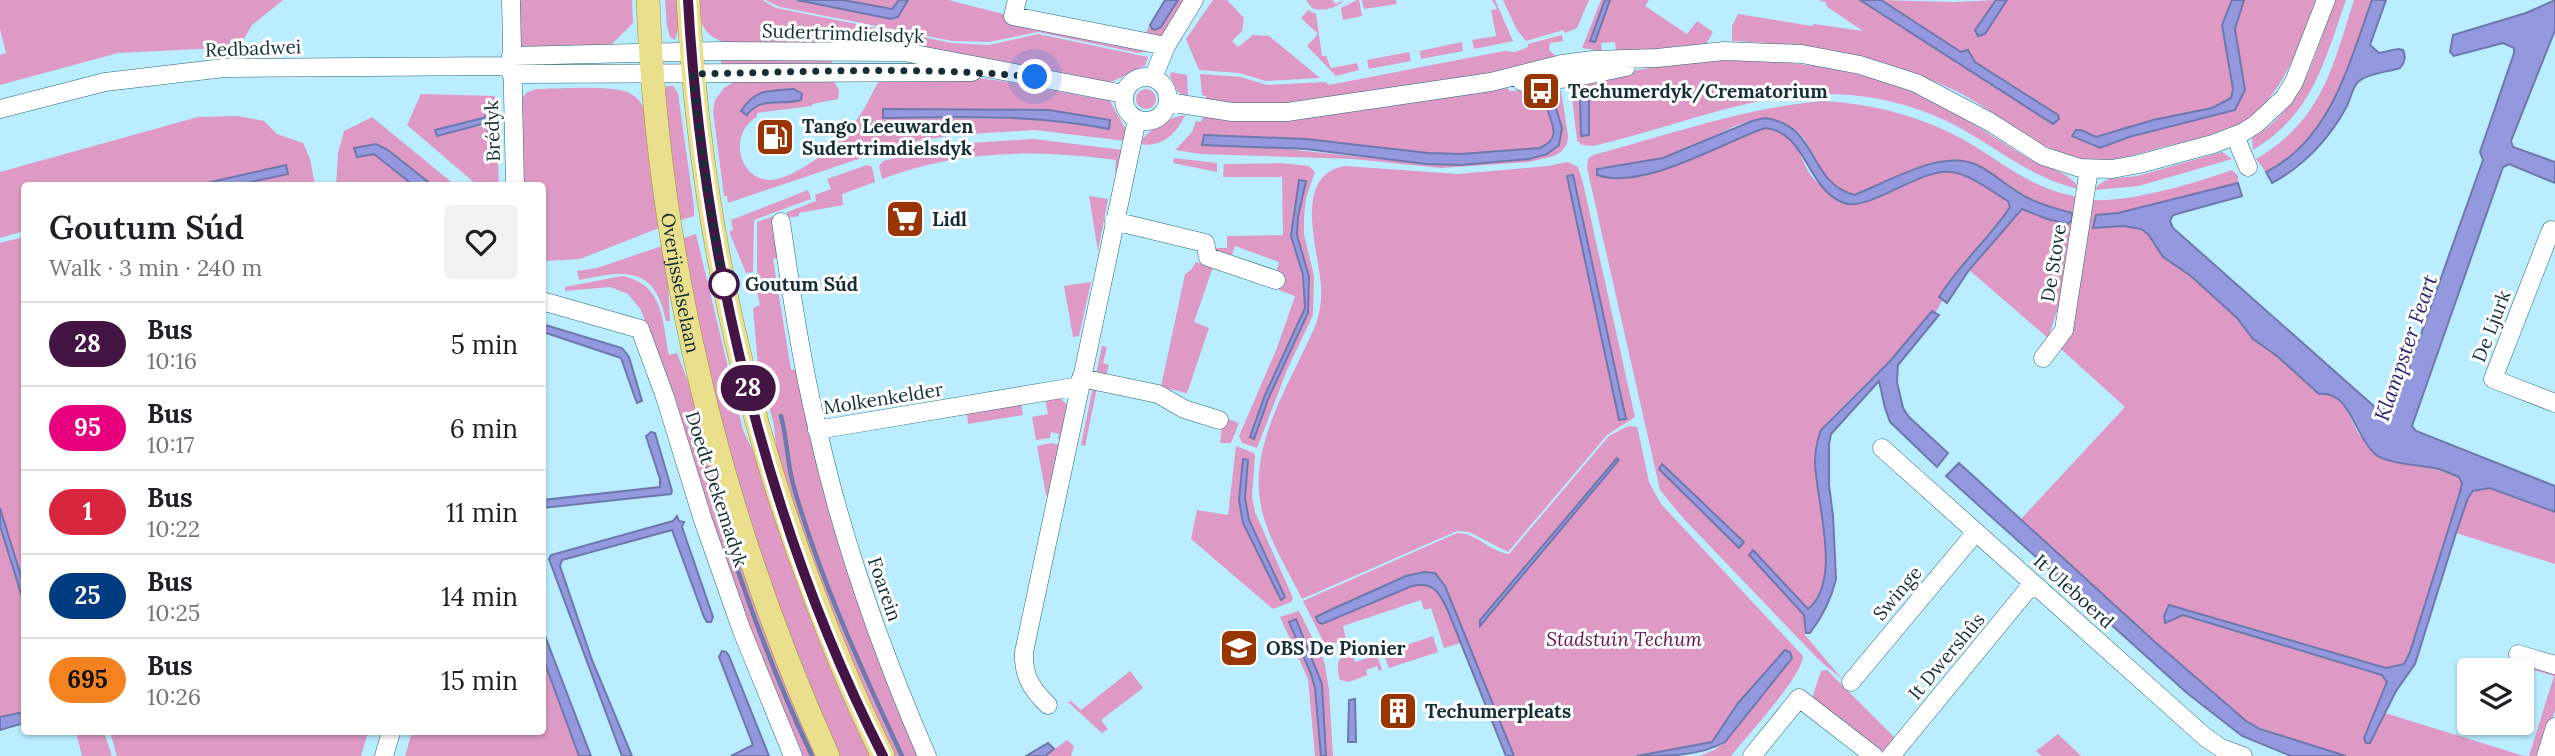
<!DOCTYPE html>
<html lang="en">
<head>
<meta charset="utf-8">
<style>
  :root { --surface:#fff; --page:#f2f2f2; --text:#202124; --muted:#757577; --line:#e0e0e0 }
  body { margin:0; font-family:Lora,serif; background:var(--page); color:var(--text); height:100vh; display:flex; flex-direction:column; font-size:26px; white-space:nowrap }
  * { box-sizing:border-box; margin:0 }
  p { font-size:23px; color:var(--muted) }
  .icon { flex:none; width:38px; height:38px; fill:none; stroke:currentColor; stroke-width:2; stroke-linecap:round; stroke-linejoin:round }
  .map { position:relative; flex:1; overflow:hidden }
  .details { position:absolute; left:21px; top:182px; width:525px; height:553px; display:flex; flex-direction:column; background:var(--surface); border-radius:7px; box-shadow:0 2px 5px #0004 }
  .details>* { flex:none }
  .badge { padding:0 14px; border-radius:23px; font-size:24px; line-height:46px }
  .tools { position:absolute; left:2457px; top:658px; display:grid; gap:14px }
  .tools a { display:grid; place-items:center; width:77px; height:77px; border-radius:7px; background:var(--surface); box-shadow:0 2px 5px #0004; font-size:35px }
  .you { position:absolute; width:35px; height:35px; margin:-18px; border:5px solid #fff; border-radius:50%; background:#1a73e8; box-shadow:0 0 0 10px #1a73e833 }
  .map>.badge { position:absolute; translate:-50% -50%; box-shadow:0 0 0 4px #fff }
  .round { display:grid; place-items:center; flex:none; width:74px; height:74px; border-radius:7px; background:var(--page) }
  .overview { display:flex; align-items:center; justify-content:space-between; height:119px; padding:0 28px }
  h1 { font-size:33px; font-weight:600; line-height:52px }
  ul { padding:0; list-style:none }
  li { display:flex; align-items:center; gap:21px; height:84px; padding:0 28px; border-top:2px solid var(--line) }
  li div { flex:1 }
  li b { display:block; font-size:26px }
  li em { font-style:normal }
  li .badge { min-width:77px; font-weight:700; text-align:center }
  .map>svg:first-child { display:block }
  .green { fill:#de9ac5; fill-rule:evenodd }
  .water { fill:#9498df; stroke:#6e78ad; stroke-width:2 }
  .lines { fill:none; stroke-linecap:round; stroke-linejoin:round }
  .stream { stroke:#6e78ad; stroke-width:4.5 }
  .minor-casing { stroke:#23667a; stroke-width:19 }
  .major-casing { stroke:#96943e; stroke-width:24 }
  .minor { stroke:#fff; stroke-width:18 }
  .major { stroke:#eadf8d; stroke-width:23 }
  .line-casing { stroke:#fff; stroke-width:16 }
  .line { stroke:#441444; stroke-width:10 }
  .walk { stroke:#142f38; stroke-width:7; stroke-dasharray:0 12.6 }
  .stop-dot { fill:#fff; stroke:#441444; stroke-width:3.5 }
  .labels { text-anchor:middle; stroke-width:6; stroke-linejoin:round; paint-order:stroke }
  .street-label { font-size:19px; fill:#142f38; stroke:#fff }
  .poi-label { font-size:19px; font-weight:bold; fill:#142f38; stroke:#fff; text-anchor:start }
  .stop-label { font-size:19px; font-weight:bold; fill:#142f38; stroke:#fff; text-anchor:start }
  .park-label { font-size:19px; font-style:italic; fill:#661250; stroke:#fff }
  .water-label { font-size:21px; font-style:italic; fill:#2a1f71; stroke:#fff }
</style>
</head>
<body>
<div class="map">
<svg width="2555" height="756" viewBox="0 0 2555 756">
  <rect width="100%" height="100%" fill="#b9edff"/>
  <path class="green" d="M0 0H283L252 25 239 47 118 53 0 85V55L6 53 0 29Z
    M521 0H632L633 23 612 44 588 50 518 52V11Z
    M665 0H679V26L675 40 670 37 667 26Z
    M695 0H762L776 8 952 43 989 45 1038 34 1148 57 1145 66C1130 70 1120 81 1105 83L895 43H729C704 38 700 23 695 0Z
    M765 0H797L891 19 902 12 908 0H948L1150 51 1138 53 1038 32 989 42 952 41 780 7Z
    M843 0H899L892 9Z
    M1178 0H1186C1173 22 1172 40 1143 38L1150 25V28L1161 27Z
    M1213 0H1227L1244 18 1242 31 1232 41 1238 47 1253 35 1269 36 1320 78 1266 81 1239 73 1199 70 1186 39Z
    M1306 0H1332L1336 4 1344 0C1338 8 1322 12 1312 8Z
    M1357 0H1359L1362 16 1343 20 1341 8Z
    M1362 0H1396L1397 4 1364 9Z
    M1492 0H1495L1513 41 1474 49 1472 40 1496 36 1491 10 1497 9Z
    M1503 0H1589L1577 28 1565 33 1563 30 1526 41 1517 30Z
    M1601 0H1605L1590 41 1595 42 1610 0H1649L1645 6 1687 34 1697 21 1713 32 1706 44 1632 53 1631 50H1616L1615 42 1601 43 1602 51 1582 48Z
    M1819 0H1860L2053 124 2058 115 1975 61 1968 50 1961 52 1881 0 1953 2 1996 0 1975 30 1985 34 2007 0H2232L2222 25 2233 89 2231 98 2212 108 2153 120 2096 137 2081 130 2072 135 2094 147 2235 110 2245 90 2235 29 2244 0H2317C2298 47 2283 101 2235 126 2213 137 2187 141 2163 147 2137 154 2107 165 2080 159 2033 148 1996 110 1954 90 1885 58 1807 44 1732 41V26L1738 14 1812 26 1814 24 1863 31 1826 6 1827 3Z
    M2334 0H2346C2324 62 2313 114 2253 150L2252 138C2304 108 2316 52 2334 0Z
    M2354 0H2372C2349 63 2331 140 2266 172L2256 159C2322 120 2332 69 2354 0Z
    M1308 10 1316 14 1322 56H1326L1331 68 1357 63 1359 70 1336 76 1307 46 1318 34 1301 18Z
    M1562 35 1563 41 1550 43 1549 50 1557 57 1509 71 1298 103 1247 105 1206 101V96L1202 95 1200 74 1241 77 1267 85 1326 82 1329 85 1504 51 1515 52 1528 47V44Z
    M1462 42 1463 51 1421 59 1420 51Z
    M1409 52 1411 61 1369 69 1367 60Z
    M1737 59C1803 62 1869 70 1929 99 1965 116 1996 140 2030 159 2046 168 2071 172 2079 189 2024 177 1985 136 1933 115 1806 64 1715 118 1593 146L1582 145 1577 140 1571 89 1576 88V82L1664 65Z
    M721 60H831L833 64 721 68Z
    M1171 72 1187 75 1188 98 1178 92 1170 76Z
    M964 76 1009 82 1110 101 1125 128V141L1035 130 954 135 918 141 873 154 728 203 727 196H724L713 111 715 100 724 88 734 82 833 80 839 90 838 99 812 104V106L757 113V117C729 132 737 178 769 180 786 181 818 159 831 148 846 135 858 120 868 102 872 94 875 86 881 79ZM761 92 797 102 761 103 752 108ZM884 109 1049 110 1110 120 1109 129 1046 119 883 118Z
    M667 86H673L678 93 694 207V216L678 221 665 90Z
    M1508 88 1509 91 1561 90 1568 136 1567 144 1562 151 1554 156 1529 162 1441 168 1353 159 1201 154 1175 150 1192 132 1196 121 1201 122 1203 117 1245 121 1295 120ZM1548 109 1559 145 1461 165 1426 164 1201 140 1204 135 1306 139 1428 153 1461 154 1540 148C1559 138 1553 126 1548 109Z
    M1136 99a10 10 0 1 1 20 0a10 10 0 1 1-20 0Z
    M536 89C556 89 616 84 631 94 640 99 644 107 648 116L661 219 658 220 659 228 580 259 543 261 542 186 523 185 520 102 526 93Z
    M421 94 495 96V105L488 106 487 115 483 118 436 130 485 126 488 128 489 160H498L499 185H477L407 125Z
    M1824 101C1873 104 1921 116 1964 140 2004 163 2031 189 2079 197L2063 293 2048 338 1969 270 2022 208 2047 219 2072 213C2056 210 2041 205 2026 197 2010 188 1994 173 1977 165 1940 150 1887 183 1854 195 1813 182 1814 134 1790 128 1779 125 1764 120 1753 121 1740 121 1716 136 1703 141 1671 156 1636 168 1600 167L1605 178C1659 183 1716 145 1765 128 1803 132 1797 163 1816 181 1826 191 1843 197 1855 204 1882 196 1933 163 1960 174 1976 180 1992 192 2008 201L2010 207C1989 239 1960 264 1939 297L1943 300 1935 313 1931 311C1918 328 1905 345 1890 360 1878 373 1824 422 1820 433 1804 484 1849 571 1808 609L1754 551 1749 555 1805 615V635L1843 680 1818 659 1683 518 1660 490 1587 168 1588 159 1593 155C1669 135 1746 107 1824 101Z
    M1185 115C1177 134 1161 148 1140 144 1145 131 1170 117 1185 115Z
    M238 116 264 121 277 134 303 143 310 159 315 185H237L287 174 286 165 198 185 24 186V231L0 238V172L198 117Z
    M372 117 455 185H432L388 150 355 149 357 157 374 154 413 185 336 186 338 153 344 131Z
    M1034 139 1123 150 1115 174 1116 160C1035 149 958 150 882 179L879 166 883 161 952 144Z
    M2222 152 2232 159 2139 186 2095 190 2098 185 2109 179 2137 176Z
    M1174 158 1217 163V172L1173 163Z
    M1568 162 1578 167 1583 183 1635 417 1607 435 1508 552 1469 532 1457 531 1302 599C1288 570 1267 538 1261 506 1248 443 1293 379 1316 324 1320 311 1322 300 1321 286 1319 252 1291 175 1345 166L1458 174 1548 166Z
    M1280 163 1309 166 1315 172 1306 198 1304 217V234L1314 276 1313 315 1287 370 1257 448 1242 443 1239 436 1277 348 1295 296 1279 290 1284 276 1276 273 1279 262 1235 246 1231 257 1216 251 1215 248H1227V236L1283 235 1282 177H1223L1224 164ZM1302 180 1306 182 1298 217 1297 235 1309 277 1308 313 1269 397 1254 439 1265 395 1305 308 1303 275 1291 236 1298 181Z
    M867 165 872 167 875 182 842 194 843 205 799 213V216L787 218V212L816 201 815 195 831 189 827 179Z
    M2232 170 2238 176V183L2118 213 2096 215 2093 228 2124 226 2141 229 2149 234 2163 257 2191 276 2237 318 2253 339 2277 356 2319 394 2334 395 2342 401 2358 433 2378 457 2441 470 2459 477 2462 483 2410 652 2404 664 2386 668 2187 610 2165 622 2183 615 2383 675 2387 682 2364 738 2366 743H2370L2385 713 2524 756H2346L2260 728 2246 721 2155 642 2021 519 2125 407 2061 349 2070 330 2093 200C2131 202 2196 183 2232 170Z
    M808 190 811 199 754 220 753 272 746 273 730 234V231L733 230 731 220Z
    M1089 196 1108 199 1098 251Z
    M783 213 779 258 773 259 791 370 797 369 845 564 872 642 919 756H893L860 687 778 467 774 425 758 366 753 308 760 305 754 279 757 278V222Z
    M696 234 743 430 763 472 873 756H837L790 647 727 455 681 239Z
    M24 237V586L0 508V243Z
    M662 246 667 258 670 321H666C655 266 626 270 579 280L577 271 597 268Z
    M1196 262 1213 267 1194 322 1209 328 1187 393 1161 387 1185 274 1191 270Z
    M622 276C664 284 662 320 669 355L677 353 693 394 820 756H799L733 592 680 422 641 310 628 294 610 287 565 291V287Z
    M1091 282 1079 336 1073 337 1064 286Z
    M1102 346 1107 347 1103 363 1109 365 1106 376 1096 374Z
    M1093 387 1097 388 1085 446 1081 445Z
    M1059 398 1068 405 1063 440 1058 439 1059 434 1051 432 1050 438 1036 440 1032 417 1048 414 1045 399Z
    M1021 403 1023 415 968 424 967 413Z
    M1223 417 1239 423 1231 443H1220Z
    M1628 426 1637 427 1638 430 1649 482 1661 504 1803 656C1802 677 1746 737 1731 756H1700L1716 749 1725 742 1792 658 1789 652 1785 651 1738 703 1712 742 1704 745 1637 756H1514L1445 586 1435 573 1406 576 1316 618 1322 624 1412 586C1425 583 1433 584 1441 595L1461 643 1444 648 1431 608 1424 610 1421 600 1343 626 1346 639 1328 645 1324 643 1303 601 1457 533C1477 533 1490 552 1509 554L1609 436ZM1617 458 1619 461 1480 625V620Z
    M1051 443 1061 445 1051 496 1046 495 1037 446Z
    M1236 446 1254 453 1255 456 1252 497 1255 512 1293 598 1291 602 1273 609 1191 539 1197 510 1228 515ZM1244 459 1248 460 1245 498 1249 520 1285 597 1281 600 1243 523 1239 500Z
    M2481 488H2490L2555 512V564L2456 533C2461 517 2464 494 2481 488Z
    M0 526 24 603V712L0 717Z
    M1299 611 1324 661 1329 689 1333 756H1326L1322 684 1295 619 1289 623 1312 674 1315 688 1321 756H1315L1308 679 1280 617Z
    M1433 636 1438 652 1389 668 1383 653Z
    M1351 651 1355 662 1377 655 1382 670 1379 671 1377 666 1366 670 1367 675 1349 682 1340 680C1336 666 1336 657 1351 651Z
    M543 658 579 756H405L412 732H542Z
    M2531 665 2555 672V711L2540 756H2529L2554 676 2530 669Z
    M1827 670 1897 740 1887 750 1880 751 1812 698 1821 671Z
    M1130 671 1143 688 1101 720 1108 729 1102 733 1068 702 1071 701 1081 710Z
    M76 732H104L112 756H82Z
    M110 732H368L361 756H117Z
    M2058 734 2081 756H2042L2036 751Z
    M1067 740 1074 746 1071 756H1045Z"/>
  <path class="water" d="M797 0H843L892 9 899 0H908L898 17 891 19Z
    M1165 0H1178L1161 27 1155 30 1152 29 1150 25Z
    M1605 0H1610L1595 42 1590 41Z
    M1860 0H1881L1961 52 1968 50 1975 62 2058 115 2059 119 2053 124Z
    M1996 0H2007L1985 34 1978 36 1975 30Z
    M2232 0H2244L2235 29 2245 90 2235 110 2129 137 2100 148 2072 136 2076 130H2081L2096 137 2153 120 2212 108 2231 98 2233 89 2222 25Z
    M2372 0H2386L2370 45 2379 53 2398 49 2403 50C2406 56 2405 63 2400 68 2388 72 2369 73 2359 81 2352 87 2351 98 2347 106 2330 138 2304 166 2272 183L2266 172C2331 140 2349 63 2372 0Z
    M2555 0V30L2511 141 2513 147 2555 162V183L2509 164 2503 167 2412 426 2416 431 2555 486V512L2490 488 2473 491 2468 498 2456 533 2415 664 2396 691 2370 743H2366L2364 738 2387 682 2382 675 2183 615 2165 623 2164 616 2169 605 2386 668 2404 664 2410 652 2460 492 2462 483 2459 477C2452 474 2445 471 2439 469 2422 465 2386 464 2375 454 2353 434 2351 391 2319 394L2277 356 2253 339 2237 318 2191 276 2163 257 2148 234 2141 229 2124 226 2093 228 2096 215 2118 213 2238 183 2242 196 2173 215 2170 221 2173 228 2376 408 2387 410 2395 407 2483 160 2480 152 2514 53V48L2503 43 2454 56 2450 52 2453 35 2526 13Z
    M794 89 802 94 801 100C782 106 760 96 747 115L741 111C756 88 769 91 794 89Z
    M1583 95H1589V135L1581 136 1580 99Z
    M495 105 498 160 489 161 488 129 482 124 437 136 435 130 483 118 487 115 488 106Z
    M1552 106 1556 108 1562 128 1559 145 1547 154 1529 159 1461 165 1426 164 1306 149 1202 145 1204 135 1306 139 1428 153 1461 154 1540 148C1561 138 1553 127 1547 108Z
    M883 109 1049 110 1110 120 1109 129C1034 114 959 117 883 118Z
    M1765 118C1820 126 1806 181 1854 195 1887 183 1941 148 1977 165 1994 173 2009 188 2026 197 2041 205 2056 209 2072 213V220L2068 224 2047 219 2022 209 1969 270 1947 303 1939 297C1960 263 1989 239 2010 207L2008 201C1991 191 1970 174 1951 172 1920 168 1869 212 1844 203 1806 189 1807 132 1765 128 1721 143 1643 191 1597 175V169L1663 158 1752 121Z
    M376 144 388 150 432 185H413L374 154 357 157 354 148Z
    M286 165 288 174 237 185H198Z
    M1573 175 1626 419 1619 420 1567 176Z
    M1299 180 1306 181 1298 217 1297 235 1309 277 1308 313 1269 397 1254 439 1250 437 1265 395 1305 308 1303 275 1291 236Z
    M1932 311 1939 315 1898 365 1897 382 1903 408 1909 417 1948 453 1937 467 1890 422 1885 408 1879 381 1831 434 1829 444V485L1833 516 1836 579C1831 600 1823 616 1810 633H1806L1804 615 1749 555 1753 550 1808 609C1843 581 1816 502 1815 462 1815 451 1817 441 1821 430L1891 360Z
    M542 324 622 348 629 357 642 401 637 403 635 398 621 358 543 332Z
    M651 432 655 433 672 491 671 494 543 508V500L660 487V479L646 436Z
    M1617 458 1619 460 1480 626V620Z
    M1243 459 1248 460 1245 498 1249 520 1285 597 1281 600 1243 523 1239 500Z
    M1959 463 2155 642 2246 721 2260 729 2346 756H2291L2242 736 2187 693 1946 476Z
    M1662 464 1744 542 1739 548 1659 469Z
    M0 508 24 586V603L0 526Z
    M677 516 679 521 684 522 682 527 713 617 711 622H707L704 617 672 530 562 560 560 566 592 660 632 756H622L549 559 551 555 673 521Z
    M1424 572 1435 573 1445 586 1514 756H1506L1448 611C1440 593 1434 581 1412 586L1322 624 1318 622 1316 617 1328 611 1406 576Z
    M1296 619 1322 684 1326 756H1321L1315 688 1311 674 1289 622Z
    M542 628 591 756H579L543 658Z
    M1785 650 1790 652 1792 658 1725 742C1700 756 1668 756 1637 756L1712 742 1738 703Z
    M722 651 726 652 729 656 769 756H731L753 745 719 657Z
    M1355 699 1356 742H1348L1349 700Z
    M24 712V723L0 730V717Z
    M1048 743 1054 749 1045 756H1026Z"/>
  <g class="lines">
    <path class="stream" d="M781 416C787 438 787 461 793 484 819 577 861 668 902 756
      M696 437C728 546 763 653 812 756"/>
    <defs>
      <path id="minor" d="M511 0 515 186
        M1017 0 1013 16 1166 46
        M511 56 720 51 904 52 1124 94
        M511 74 972 72
        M1124 99a22 22 0 1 1 44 0a22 22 0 1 1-44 0Z
        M1153 78 1166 46 1194 0
        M1522 82 1572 78 1626 67
        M1168 102 1232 112H1287L1491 82 1562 64 1593 60 1657 58 1724 51 1802 54 1860 65 1916 83 1990 122 2043 156 2080 168 2112 169 2139 164 2213 144 2242 133 2256 124 2284 98 2294 82 2326 0
        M0 109 105 82 224 68 511 66
        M2235 136 2248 167
        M1114 221 1205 243 1208 257 1276 280
        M781 222C791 291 801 360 817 427 842 540 881 650 927 756
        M2555 231 2551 230 2493 379 2555 403
        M542 301 640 329 665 397 703 520 742 631 793 756
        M2043 358 2064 330 2089 169
        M1081 378 1158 394 1184 409 1219 420
        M817 430 1080 386
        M1882 448 2205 737 2221 748 2243 756
        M2518 654 2555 665
        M1851 682 1976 532
        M1048 705C1031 689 1023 675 1024 652L1137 119
        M384 756 391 732
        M1752 756 1799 698 1874 756
        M1891 756 2033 583
        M2546 756 2555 727"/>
      <g id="major">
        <path id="s1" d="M648 0C658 261 721 518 828 756"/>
        <path d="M688 0C699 205 742 408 816 600 836 653 858 706 883 756"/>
      </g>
    </defs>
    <use href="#minor" class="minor-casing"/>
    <use href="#major" class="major-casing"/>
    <use href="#minor" class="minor"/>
    <use href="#major" class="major"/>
  </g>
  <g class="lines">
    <defs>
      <path id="line" d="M688 0C702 255 767 527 883 756"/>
    </defs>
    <use href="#line" class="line-casing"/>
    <use href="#line" class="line"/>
    <path class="walk" d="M724 284V286L709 202 692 74C807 72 921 66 1035 77"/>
  </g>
  <defs>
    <symbol id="bus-square" viewBox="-11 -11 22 22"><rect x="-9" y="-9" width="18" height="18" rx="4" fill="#993500" stroke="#fff"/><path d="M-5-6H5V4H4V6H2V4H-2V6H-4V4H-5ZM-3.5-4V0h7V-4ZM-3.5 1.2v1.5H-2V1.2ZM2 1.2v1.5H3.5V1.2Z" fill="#fff"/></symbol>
    <symbol id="fuel-square" viewBox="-11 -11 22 22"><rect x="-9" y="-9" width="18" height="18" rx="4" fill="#993500" stroke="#fff"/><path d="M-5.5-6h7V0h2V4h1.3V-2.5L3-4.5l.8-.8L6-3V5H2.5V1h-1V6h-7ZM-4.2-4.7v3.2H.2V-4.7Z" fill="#fff"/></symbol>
    <symbol id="supermarket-square" viewBox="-11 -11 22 22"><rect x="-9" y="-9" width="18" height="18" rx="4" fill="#993500" stroke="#fff"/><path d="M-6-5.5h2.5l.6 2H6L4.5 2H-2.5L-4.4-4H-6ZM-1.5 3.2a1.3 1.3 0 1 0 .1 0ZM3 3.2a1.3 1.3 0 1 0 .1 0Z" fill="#fff"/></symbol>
    <symbol id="school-square" viewBox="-11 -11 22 22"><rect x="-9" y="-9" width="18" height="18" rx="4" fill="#993500" stroke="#fff"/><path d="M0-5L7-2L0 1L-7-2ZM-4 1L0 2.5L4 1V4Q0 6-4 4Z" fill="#fff"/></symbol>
    <symbol id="building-square" viewBox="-11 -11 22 22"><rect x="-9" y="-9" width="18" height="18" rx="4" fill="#993500" stroke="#fff"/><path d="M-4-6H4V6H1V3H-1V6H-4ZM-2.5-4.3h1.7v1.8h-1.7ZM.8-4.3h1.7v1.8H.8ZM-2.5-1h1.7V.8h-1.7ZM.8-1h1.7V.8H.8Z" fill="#fff"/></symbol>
  </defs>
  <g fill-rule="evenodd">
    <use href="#bus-square" x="1519" y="69" width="44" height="44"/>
    <use href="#fuel-square" x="753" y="115" width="44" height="44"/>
    <use href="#supermarket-square" x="883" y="197" width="44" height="44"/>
    <use href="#school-square" x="1217" y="626" width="44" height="44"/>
    <use href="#building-square" x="1376" y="689" width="44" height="44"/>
  </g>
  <circle class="stop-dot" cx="724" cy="284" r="14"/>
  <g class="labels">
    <g class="street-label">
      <text transform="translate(843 33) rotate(2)" y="7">Sudertrimdielsdyk</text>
      <text transform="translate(253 48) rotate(-2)" y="7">Redbadwei</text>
      <text transform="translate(492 131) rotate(-92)" y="7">Brédyk</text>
      <text transform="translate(2053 263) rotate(-81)" y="7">De Stove</text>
      <text dy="7" stroke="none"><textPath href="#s1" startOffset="285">Overijsselselaan</textPath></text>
      <text transform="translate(2491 326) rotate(-69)" y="7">De Ljurk</text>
      <text transform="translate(883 398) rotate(-9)" y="7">Molkenkelder</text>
      <text transform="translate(717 489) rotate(72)" y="7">Doedt Dekemadyk</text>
      <text transform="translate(885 589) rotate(71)" y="7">Foarein</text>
      <text transform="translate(2074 591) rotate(42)" y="7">It Uleboerd</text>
      <text transform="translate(1897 593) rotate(-50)" y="7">Swinge</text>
      <text transform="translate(1946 656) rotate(-50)" y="7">It Dwershûs</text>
    </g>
    <g class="poi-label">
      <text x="1568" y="98">Techumerdyk/Crematorium</text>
      <text x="802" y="133">Tango Leeuwarden<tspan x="802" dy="22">Sudertrimdielsdyk</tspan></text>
      <text x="932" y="226">Lidl</text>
      <text x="1266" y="655">OBS De Pionier</text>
      <text x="1425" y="718">Techumerpleats</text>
    </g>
    <g class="stop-label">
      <text x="745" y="291">Goutum Súd</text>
    </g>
    <g class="park-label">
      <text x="1624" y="646">Stadstuin Techum</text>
    </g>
    <g class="water-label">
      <text transform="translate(2406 348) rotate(-71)" y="7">Klampster Feart</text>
    </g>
  </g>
</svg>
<div class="tools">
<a><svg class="icon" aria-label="layers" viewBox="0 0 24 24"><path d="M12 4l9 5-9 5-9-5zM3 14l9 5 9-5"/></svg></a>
</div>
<div class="you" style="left:1035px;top:77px"></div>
<b class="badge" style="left:748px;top:388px;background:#441444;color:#fff">28</b>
<section class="details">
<div class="overview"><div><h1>Goutum Súd</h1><p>Walk · 3 min · 240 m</p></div><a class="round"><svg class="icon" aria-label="heart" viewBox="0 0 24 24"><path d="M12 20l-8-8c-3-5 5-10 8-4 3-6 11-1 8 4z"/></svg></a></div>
<ul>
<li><span class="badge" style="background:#441444;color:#fff">28</span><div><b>Bus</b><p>10:16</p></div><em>5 min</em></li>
<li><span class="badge" style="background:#e6007e;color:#fff">95</span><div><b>Bus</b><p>10:17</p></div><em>6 min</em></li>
<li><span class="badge" style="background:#d7263d;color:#fff">1</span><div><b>Bus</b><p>10:22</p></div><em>11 min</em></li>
<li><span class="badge" style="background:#003b80;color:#fff">25</span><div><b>Bus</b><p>10:25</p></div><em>14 min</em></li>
<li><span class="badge" style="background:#f58220;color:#111">695</span><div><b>Bus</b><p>10:26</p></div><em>15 min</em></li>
</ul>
</section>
</div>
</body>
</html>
